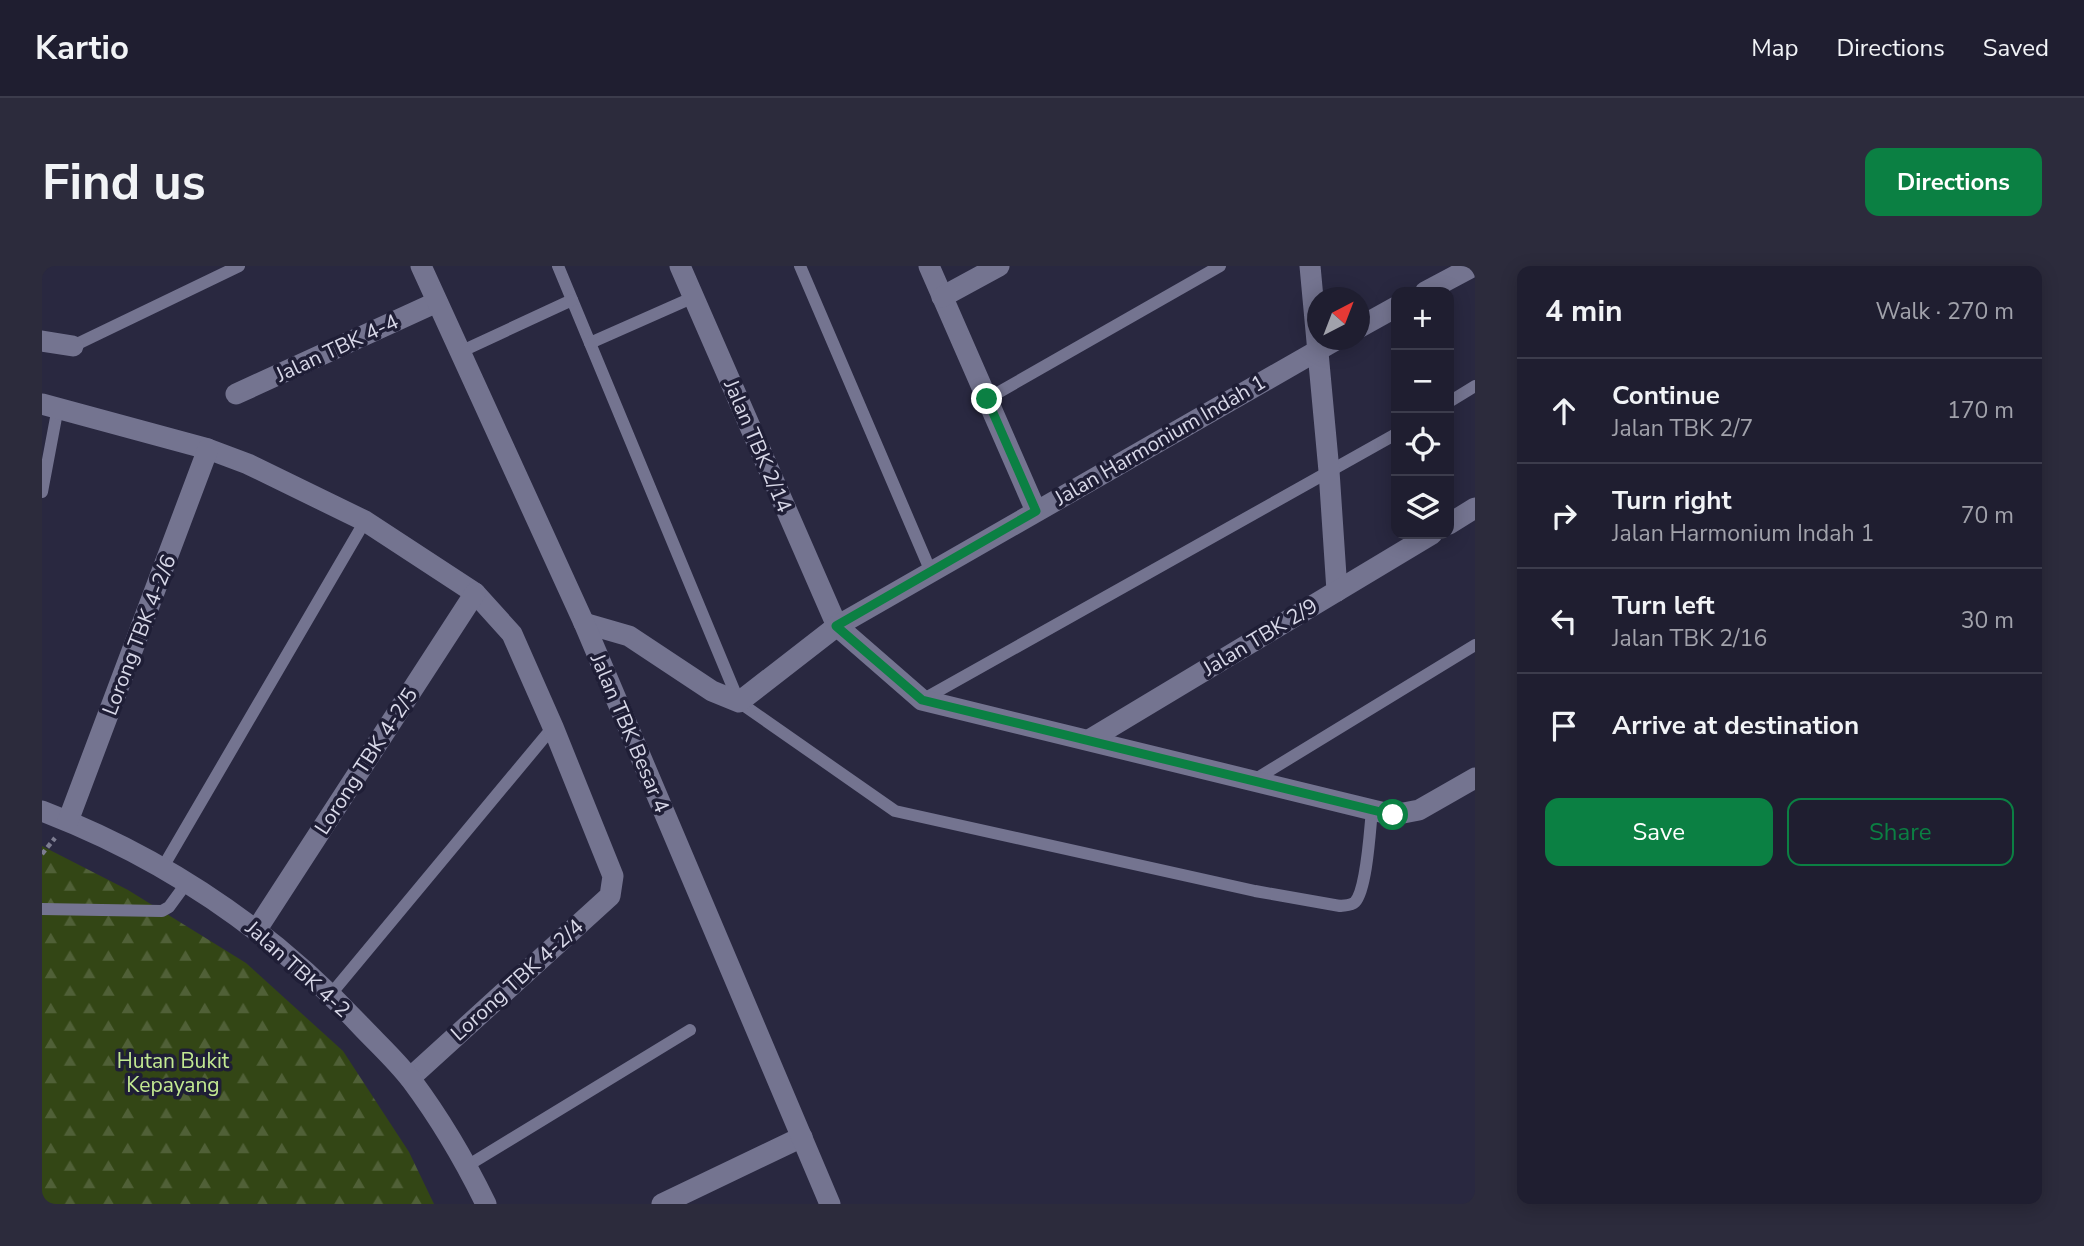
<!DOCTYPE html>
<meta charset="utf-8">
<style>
body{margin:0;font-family:"Nunito Sans",sans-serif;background:#2c2b3c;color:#f1f3f6}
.controls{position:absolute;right:21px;top:21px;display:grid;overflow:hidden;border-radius:14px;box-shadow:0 4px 18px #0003}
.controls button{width:63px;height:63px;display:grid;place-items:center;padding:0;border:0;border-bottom:2px solid #3c3c4c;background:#1f1e30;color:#f1f3f6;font:35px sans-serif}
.compass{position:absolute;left:1265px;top:21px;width:63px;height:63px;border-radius:50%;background:#1f1e30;box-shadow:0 4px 18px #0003;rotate:42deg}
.stop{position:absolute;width:21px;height:21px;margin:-16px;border:5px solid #0b8043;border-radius:50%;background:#fff}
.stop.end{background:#0b8043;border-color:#fff;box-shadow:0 2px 7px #0008}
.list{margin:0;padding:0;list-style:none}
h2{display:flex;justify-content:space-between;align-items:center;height:91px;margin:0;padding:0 28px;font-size:30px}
h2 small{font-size:23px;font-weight:400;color:#a1a2ab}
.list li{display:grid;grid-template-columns:46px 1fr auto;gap:21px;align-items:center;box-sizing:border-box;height:105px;padding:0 28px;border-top:2px solid #3c3c4c}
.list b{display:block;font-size:26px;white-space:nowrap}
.list p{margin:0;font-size:23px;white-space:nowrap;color:#a1a2ab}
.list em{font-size:23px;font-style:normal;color:#a1a2ab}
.actions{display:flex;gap:14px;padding:21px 28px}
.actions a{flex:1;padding:16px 0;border:2px solid #0b8043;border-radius:14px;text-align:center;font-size:24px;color:#0b8043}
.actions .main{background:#0b8043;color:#fff}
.icon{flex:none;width:38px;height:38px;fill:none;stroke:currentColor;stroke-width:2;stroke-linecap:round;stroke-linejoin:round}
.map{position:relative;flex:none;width:1433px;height:938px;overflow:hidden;border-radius:14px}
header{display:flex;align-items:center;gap:42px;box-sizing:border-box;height:98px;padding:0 35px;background:#1f1e30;border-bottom:2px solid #3c3c4c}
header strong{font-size:33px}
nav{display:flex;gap:38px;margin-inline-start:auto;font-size:24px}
.intro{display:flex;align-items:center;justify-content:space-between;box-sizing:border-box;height:168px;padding:0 42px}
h1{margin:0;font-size:49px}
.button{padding:18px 32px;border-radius:14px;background:#0b8043;color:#fff;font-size:24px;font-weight:700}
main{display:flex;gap:42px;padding:0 42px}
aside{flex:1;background:#1f1e30;border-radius:14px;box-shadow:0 4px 18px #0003}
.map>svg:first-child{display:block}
.forest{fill:url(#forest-firs)}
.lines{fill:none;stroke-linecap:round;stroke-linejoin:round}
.path{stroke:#7d7d91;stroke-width:4.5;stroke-dasharray:5 3.5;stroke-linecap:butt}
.service{stroke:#747490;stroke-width:12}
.minor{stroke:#747490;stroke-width:21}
.tertiary{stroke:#747490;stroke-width:21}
.route{stroke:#0b8043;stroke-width:9}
.labels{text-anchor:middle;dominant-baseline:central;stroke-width:7;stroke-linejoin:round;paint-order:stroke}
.street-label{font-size:21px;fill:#d8d8e8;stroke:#1f1e36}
.park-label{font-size:21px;fill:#c3ea92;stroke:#1f1e36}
</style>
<header>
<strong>Kartio</strong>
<nav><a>Map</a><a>Directions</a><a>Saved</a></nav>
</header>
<div class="intro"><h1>Find us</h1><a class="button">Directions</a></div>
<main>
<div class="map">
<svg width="1433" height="938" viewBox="0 0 1433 938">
<defs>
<pattern id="forest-firs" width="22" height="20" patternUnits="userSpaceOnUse" patternTransform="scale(1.75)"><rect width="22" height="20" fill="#334615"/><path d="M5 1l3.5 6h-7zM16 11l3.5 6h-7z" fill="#506037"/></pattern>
</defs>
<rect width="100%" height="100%" fill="#292840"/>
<path class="forest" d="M0,580L86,624L204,697L301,785L367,886L392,938H0Z"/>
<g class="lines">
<path class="path" d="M0,588L13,572"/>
<g class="service">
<path d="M516,0L697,436L853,545L1213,625L1298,640C1303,639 1309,640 1313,636C1325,623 1328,562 1330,544"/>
<path d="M758,0L889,306"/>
<path d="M548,77L652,31"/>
<path d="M31,80L197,0"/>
<path d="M418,86L530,34"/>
<path d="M945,133L1178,0"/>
<path d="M1407,136L1433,120"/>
<path d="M0,226L16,141"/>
<path d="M880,434L1354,168"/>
<path d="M1212,514L1433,379"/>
<path d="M121,601L323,255"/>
<path d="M0,643L120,645L127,641L146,615"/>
<path d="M289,728L511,461"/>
<path d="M425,900L648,764"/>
</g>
<g class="minor">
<path d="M638,0L795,360L880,434L1351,549L1377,544L1433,512"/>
<path d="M887,0L994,245"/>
<path d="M1268,0L1287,205L1295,325"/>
<path d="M1383,26L1432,0"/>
<path d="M900,31L957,0"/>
<path d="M1318,61L1354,41"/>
<path d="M0,75L31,80"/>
<path d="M194,128L395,36"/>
<path d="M0,138L166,183L206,198L323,255L433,327L470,368L511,461L571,610L568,630L368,812"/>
<path d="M1407,258L1433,242"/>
<path d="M542,357L587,370L670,425L697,436L795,360L1294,74"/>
<path d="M1047,474L1390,268"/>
<path d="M0,545C123,592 229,664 319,760C336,778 355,795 370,815C399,854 423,895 444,938"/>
<path d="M26,555L166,183"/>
<path d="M215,663L433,327"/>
<path d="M620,938L760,871"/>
</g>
<path class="tertiary" d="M379,0L542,357L788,938"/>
</g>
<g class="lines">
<path class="route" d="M945,133L994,245L794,360L880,434L1351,549"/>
</g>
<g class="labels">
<g class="street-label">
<text transform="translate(295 82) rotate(-25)">Jalan TBK 4-4</text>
<text transform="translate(1118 174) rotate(-30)">Jalan Harmonium Indah 1</text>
<text transform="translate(716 180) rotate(67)">Jalan TBK 2/14</text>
<text transform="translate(97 369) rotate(-69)">Lorong TBK 4-2/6</text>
<text transform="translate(1218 371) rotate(-31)">Jalan TBK 2/9</text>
<text transform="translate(588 467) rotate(67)">Jalan TBK Besar 4</text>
<text transform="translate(324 495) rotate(-57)">Lorong TBK 4-2/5</text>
<text transform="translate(256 703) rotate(42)">Jalan TBK 4-2</text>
<text transform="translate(475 714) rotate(-42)">Lorong TBK 4-2/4</text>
</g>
<g class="park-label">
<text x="131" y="795">Hutan Bukit<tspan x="131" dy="24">Kepayang</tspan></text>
</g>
</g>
</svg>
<div class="controls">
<button>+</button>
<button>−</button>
<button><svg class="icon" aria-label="locate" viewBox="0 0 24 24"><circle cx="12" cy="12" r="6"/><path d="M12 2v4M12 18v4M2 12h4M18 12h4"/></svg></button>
<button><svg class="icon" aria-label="layers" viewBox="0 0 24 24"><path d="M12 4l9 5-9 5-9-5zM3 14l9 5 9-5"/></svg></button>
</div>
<svg class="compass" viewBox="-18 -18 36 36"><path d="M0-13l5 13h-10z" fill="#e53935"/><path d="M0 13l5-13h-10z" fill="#a1a2ab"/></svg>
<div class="stop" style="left:1351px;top:549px"></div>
<div class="stop end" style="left:945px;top:133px"></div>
</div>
<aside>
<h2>4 min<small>Walk · 270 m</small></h2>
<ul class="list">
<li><svg class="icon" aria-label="ahead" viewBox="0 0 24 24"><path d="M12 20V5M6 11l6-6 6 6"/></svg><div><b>Continue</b><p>Jalan TBK 2/7</p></div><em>170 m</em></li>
<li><svg class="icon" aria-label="right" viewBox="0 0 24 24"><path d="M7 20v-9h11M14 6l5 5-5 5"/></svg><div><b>Turn right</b><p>Jalan Harmonium Indah 1</p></div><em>70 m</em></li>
<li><svg class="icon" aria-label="left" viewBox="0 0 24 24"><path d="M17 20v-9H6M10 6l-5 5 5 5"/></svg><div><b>Turn left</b><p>Jalan TBK 2/16</p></div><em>30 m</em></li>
<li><svg class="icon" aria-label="arrive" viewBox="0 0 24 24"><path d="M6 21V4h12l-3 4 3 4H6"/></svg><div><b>Arrive at destination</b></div></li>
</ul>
<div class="actions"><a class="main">Save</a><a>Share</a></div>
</aside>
</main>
